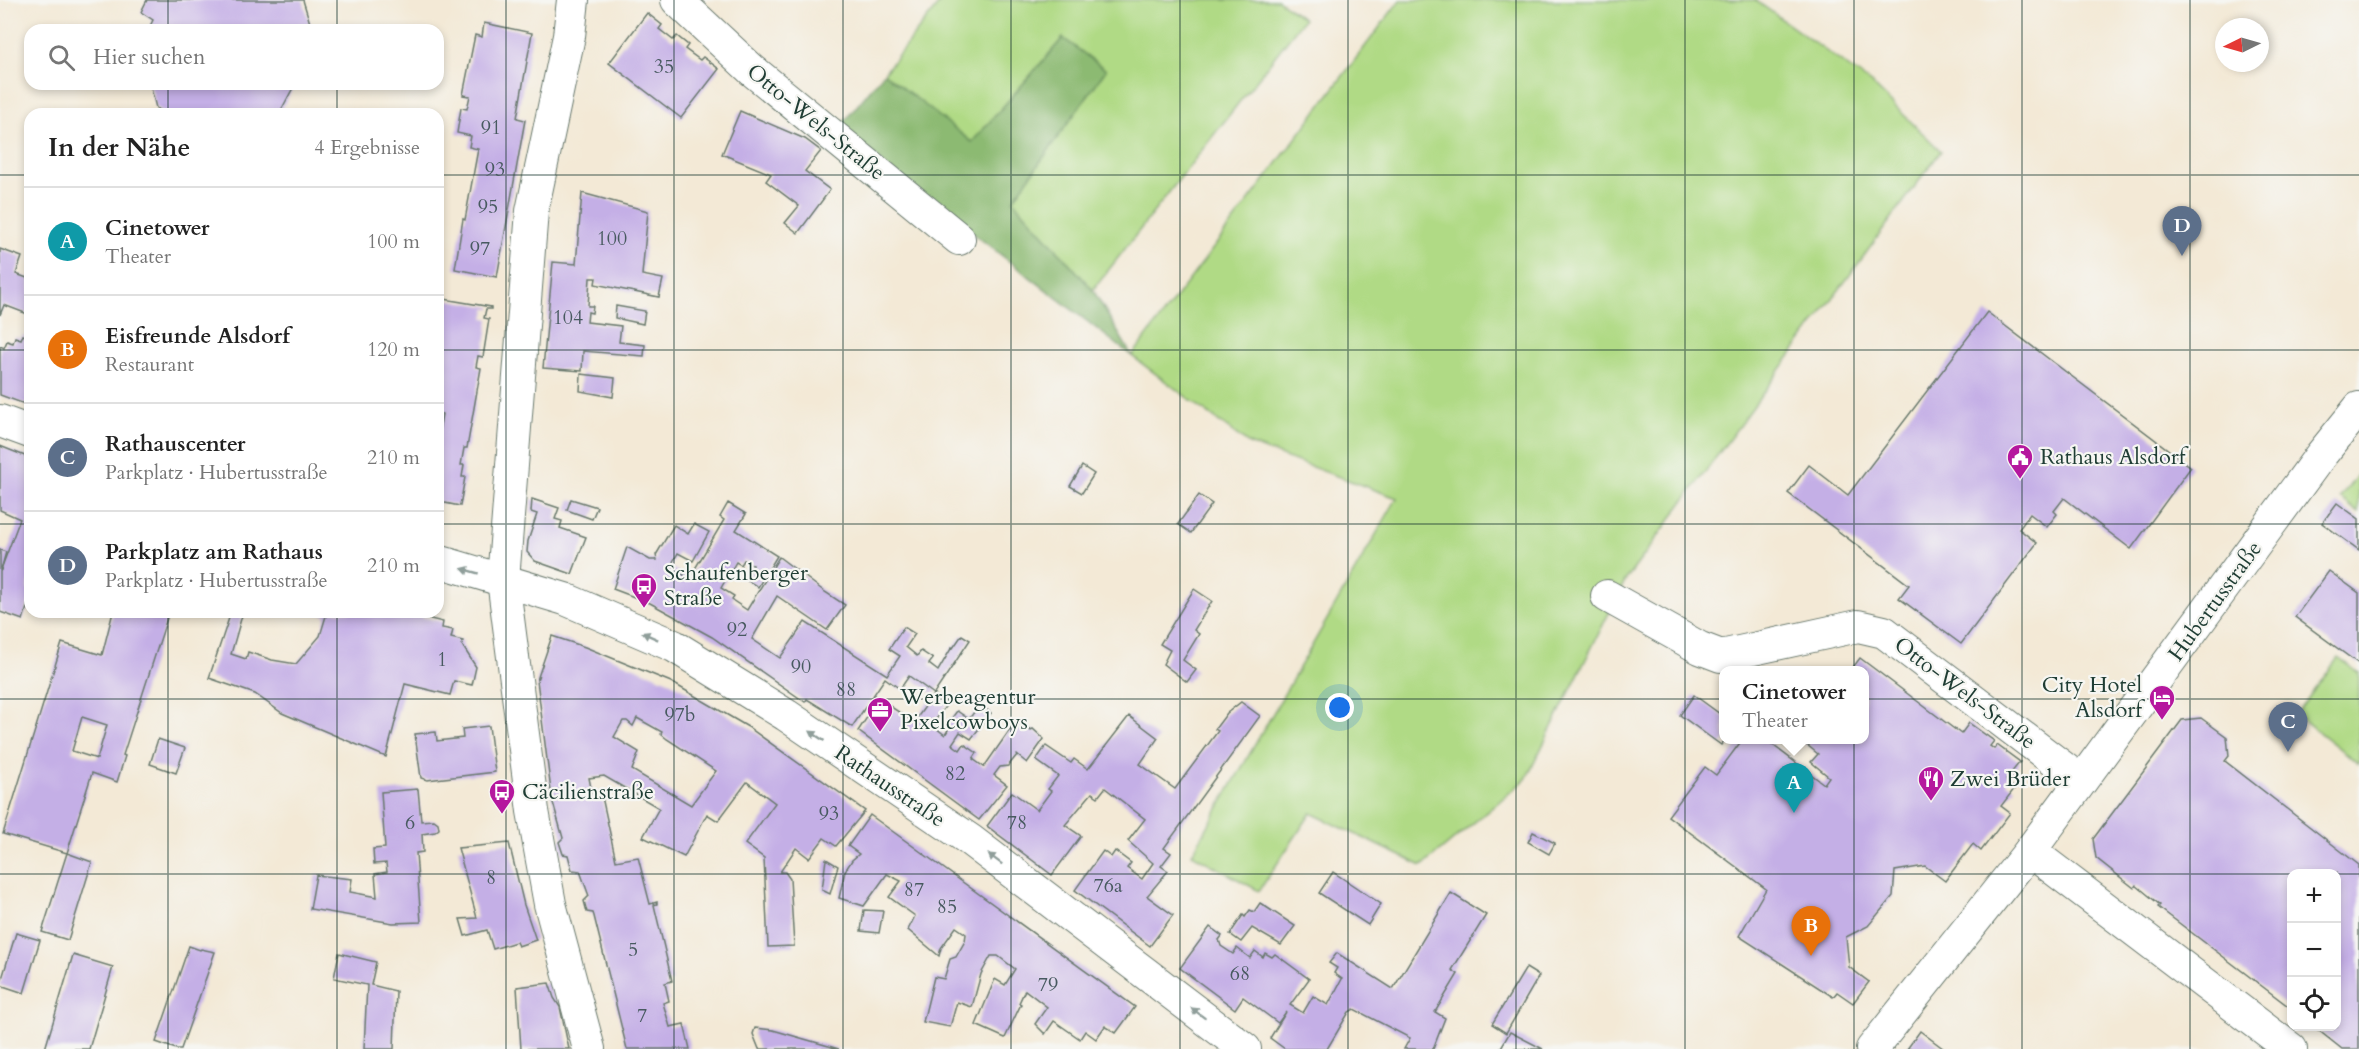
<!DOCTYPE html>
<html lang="de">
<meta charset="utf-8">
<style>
body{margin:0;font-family:Cardo,serif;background:#f2f2f2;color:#222}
.controls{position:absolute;right:18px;bottom:18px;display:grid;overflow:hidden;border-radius:12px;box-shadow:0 3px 9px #0003}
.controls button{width:54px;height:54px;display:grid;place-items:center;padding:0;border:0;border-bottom:2px solid #e0e0e0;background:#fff;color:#222;font:30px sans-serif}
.compass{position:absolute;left:2215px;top:18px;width:54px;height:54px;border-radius:50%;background:#fff;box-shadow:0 3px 9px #0003;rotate:265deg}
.you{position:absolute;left:1340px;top:708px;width:21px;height:21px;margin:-15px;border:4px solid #fff;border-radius:50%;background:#1a73e8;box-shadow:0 0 0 9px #1a73e833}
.badge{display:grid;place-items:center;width:39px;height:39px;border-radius:50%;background:#7c3aed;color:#fff;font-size:20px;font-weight:700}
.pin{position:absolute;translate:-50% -50px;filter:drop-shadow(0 2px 3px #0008)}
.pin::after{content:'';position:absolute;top:32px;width:21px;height:18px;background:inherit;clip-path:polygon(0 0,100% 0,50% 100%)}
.popup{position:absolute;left:1719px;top:666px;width:150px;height:78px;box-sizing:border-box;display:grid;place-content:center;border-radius:12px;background:#fff;filter:drop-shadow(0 2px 4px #0005);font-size:20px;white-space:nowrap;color:#767676}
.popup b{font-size:22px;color:#222}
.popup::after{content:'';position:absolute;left:50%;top:100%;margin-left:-12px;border:12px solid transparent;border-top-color:#fff}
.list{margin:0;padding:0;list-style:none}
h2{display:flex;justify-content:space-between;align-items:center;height:78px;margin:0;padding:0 24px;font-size:26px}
h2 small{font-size:20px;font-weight:400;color:#767676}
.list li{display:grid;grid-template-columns:39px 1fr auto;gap:18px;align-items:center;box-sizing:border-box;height:108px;padding:0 24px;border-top:2px solid #e0e0e0}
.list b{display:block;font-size:22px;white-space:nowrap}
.list p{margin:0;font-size:20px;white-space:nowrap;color:#767676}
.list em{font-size:20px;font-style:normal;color:#767676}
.icon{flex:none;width:33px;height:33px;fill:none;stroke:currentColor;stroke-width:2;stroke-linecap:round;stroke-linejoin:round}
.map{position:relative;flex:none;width:2359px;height:1049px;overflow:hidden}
.search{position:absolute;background:#fff;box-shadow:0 3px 9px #0003;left:24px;top:24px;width:420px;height:66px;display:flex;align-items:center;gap:15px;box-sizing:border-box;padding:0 21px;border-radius:18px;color:#767676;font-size:22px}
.panel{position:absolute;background:#fff;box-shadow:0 3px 9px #0003;left:24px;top:108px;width:420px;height:510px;border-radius:18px}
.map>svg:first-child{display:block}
.green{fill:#b0da85;stroke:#688c5c;stroke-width:1.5}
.forest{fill:#8cba72;stroke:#567c53;stroke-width:1.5}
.building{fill:#c4afe6;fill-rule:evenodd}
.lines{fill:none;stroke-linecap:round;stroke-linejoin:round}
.street-casing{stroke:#69796d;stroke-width:34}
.street{stroke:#fff;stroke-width:32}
.oneway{fill:#8f9e9a}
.grid{fill:none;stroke:#1f3d34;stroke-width:1.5;stroke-opacity:0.55}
.labels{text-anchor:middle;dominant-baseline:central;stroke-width:4.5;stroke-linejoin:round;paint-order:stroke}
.number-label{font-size:20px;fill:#485a60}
.street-label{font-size:22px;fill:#1f3d34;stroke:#f6f6f2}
.poi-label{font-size:22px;fill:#1f3d34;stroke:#f6f6f2;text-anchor:start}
</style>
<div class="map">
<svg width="2359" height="1049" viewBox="0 0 2359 1049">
<rect width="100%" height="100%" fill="#f6f6f2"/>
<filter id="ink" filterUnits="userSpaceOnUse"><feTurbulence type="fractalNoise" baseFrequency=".0167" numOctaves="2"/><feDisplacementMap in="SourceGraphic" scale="12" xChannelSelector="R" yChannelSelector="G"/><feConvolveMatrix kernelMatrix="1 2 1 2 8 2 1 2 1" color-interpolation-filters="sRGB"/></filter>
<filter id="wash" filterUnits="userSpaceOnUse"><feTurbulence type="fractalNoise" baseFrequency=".008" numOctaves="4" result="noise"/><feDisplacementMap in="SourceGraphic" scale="24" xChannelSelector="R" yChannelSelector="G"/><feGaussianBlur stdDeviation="1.35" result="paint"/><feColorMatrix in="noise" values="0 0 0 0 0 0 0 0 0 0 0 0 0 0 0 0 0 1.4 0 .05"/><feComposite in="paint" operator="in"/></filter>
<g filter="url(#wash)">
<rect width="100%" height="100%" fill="#f3e9d6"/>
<g class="green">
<path d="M942,0H1278L1304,19L1093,290L1013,200L1106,70L1063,38L972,143L884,73Z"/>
<path d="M1400,0H1755L1872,84L1941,151L1625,581L1526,779L1422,866L1311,813L1259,891L1192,854L1397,498L1249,444L1132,356Z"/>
<path d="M2359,473V513L2340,498Z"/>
<path d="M2338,658L2359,673V764L2296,714Z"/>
</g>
<path class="forest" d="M1063,38L1106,70L1013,200L1093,290L1132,356L838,129L884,73L972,142Z"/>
<g id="blocks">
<g class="building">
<path d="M147,0H303L312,30H148L153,20L141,12Z"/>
<path d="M647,13L662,25L659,29L673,40L677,36L688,45L685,49L700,60L703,57L719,69L681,118L609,63Z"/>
<path d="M484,23L532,33L517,118L525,120L497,277L455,269L463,219L465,220L478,149L469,147L471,136L457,133L461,108L467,109L470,96L463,95L475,35L482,37Z"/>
<path d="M150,84H295L279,114H167L156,108Z"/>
<path d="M740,111L805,139L821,151L805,171L830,190L798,233L785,223L799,206L766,181L771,174L722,154Z"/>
<path d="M582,193L648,211L642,275L663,279L659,297L595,284L596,278H590L588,306H593L592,313L588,312L587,322L621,326L619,342L645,345L644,356L583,351L582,371L543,368L553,262L576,264Z"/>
<path d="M0,249L22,257L16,274L30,279V315L4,305L0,315Z"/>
<path d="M438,298L491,307V309H486L484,318L489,319L483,357L478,356L476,367L481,368L467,448H464L461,465H464L462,477H465L460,506L440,502L439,507L438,437L442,414L438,413Z"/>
<path d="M616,306L645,311L643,324L615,318Z"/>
<path d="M1987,312L2191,467L2131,549L2064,498L2054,511L2057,514L2047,527L2030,514L2019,529L2037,543L1961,644L1899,598L1909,585L1788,493L1809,465L1848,495Z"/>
<path d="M23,335L30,338V406L0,395V346L4,348L7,341L13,343L15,337L21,339Z"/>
<path d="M581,374L615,378L613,397L580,391Z"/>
<path d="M0,446L30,458V580L27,589L30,590V598L23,620L0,612V572L20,519L0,510Z"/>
<path d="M1082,466L1094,474L1082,493L1070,486Z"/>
<path d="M1199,495L1212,504L1191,533L1178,524Z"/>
<path d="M532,499L559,508L555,519L562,521L560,528L586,537L572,574L535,561L527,552L528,541L537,514L531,512Z"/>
<path d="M571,499L597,507L592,519L567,510Z"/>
<path d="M728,503L746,514L736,530L777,556L758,587L745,579L753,565L744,560L741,565L736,562L721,588L734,596L732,600L747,610L779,557L825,592L845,605L827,630L777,596L752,639L780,658L805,622L887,675L900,656L889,649L904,627L915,634L906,647L917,656L921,651L933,659L929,664L938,671L952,647L953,648L962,635L970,640L934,694L909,676L900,689L885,678L852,727L807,699L805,702L712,637L650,603L613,589L627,547L650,560H657L656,555L674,525L688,534L694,524L709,532L693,561L678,553L670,567L694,581L696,577L693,572L724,520L720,517Z"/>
<path d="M2337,503L2359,519V550L2322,523Z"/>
<path d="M0,550L6,552L1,570H0Z"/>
<path d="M2329,571L2359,593V664L2295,617Z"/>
<path d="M1194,589L1212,601L1194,630L1199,634L1183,660L1196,670L1187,682L1163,664L1170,650L1160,644Z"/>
<path d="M113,612H169L123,755L125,756L117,782L92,773L67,853L92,862L68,940L42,932L67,853L3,834L62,643L102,655ZM82,717L107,725L97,759L72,751Z"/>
<path d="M231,612H243L231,654L246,659L248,652L272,660L296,664L320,636L326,616L317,612H415L422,614V617L443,622L442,628L453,630L451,638L463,641L462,645L476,667L472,685L454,681L450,695L405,684L386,757L282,713L255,694L209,678Z"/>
<path d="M552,636L585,647L671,682L748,727L865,811L836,846L824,838L809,858L796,848L780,872H785L790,879L794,946L768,947L764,858L745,844L775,803L747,782L718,821L707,814L684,857L643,837L659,808L604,776L589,778L592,793L601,792L616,861L638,857L650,904L657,902V904L654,905L672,981L665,983L669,1001L663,1003L670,1027L684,1024L690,1049H627L594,916L593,913L587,912L584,901L589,896L585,885L580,871L572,870L568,855L563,854L559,842L563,838L552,799L537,680ZM637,718L662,732L661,734L667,739L716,771L691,805L632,770L639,752L614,737L623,721H627L633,726Z"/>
<path d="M1860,658L1961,734L1969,723L1994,741L1990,746L1994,749L1997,745L2020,762L2006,779L2007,783L2015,788L2001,806L2010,813L1981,851L1973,844L1945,881L1925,866L1895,871L1893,896L1868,926L1846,937L1849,967L1869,982L1853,1003L1837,992L1833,997L1739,936L1766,889L1668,816L1705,767L1716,775L1742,740H1766L1824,784L1829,777L1811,762L1818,754L1801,740H1864V670H1851Z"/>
<path d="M934,694L947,704L932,725L945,735L948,730L945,727L957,711L969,719L980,704L991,713L971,739L960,732L952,744L960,750L964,744L977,753L973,759L984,767L1016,721L1031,730L1033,729L1044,739L1027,763L1017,755L1008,766L1000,767L994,775L1007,785L979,820L858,731L879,699L914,722Z"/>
<path d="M1694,695L1724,717L1725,740L1721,745L1680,715Z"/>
<path d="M1241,702L1260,716L1164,848L1171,853L1161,866L1168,871L1147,896L1173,915L1150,946L1075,890L1103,851L1111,857L1115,851L1131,863L1127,868L1142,879L1153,863L1128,841L1145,819L1105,788L1098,797L1092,793L1065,825L1081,836L1052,875L987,826L1012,792L1037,810L1051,791L1048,789L1058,776L1036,760L1046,746L1071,763L1074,759L1088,769L1129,716L1158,738L1140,764L1175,789L1218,731L1215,729L1227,713Z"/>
<path d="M2201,718L2227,737L2229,756L2225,761L2359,865V1049H2342L2313,1026H2337V873L2292,874V1009L2158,907L2160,905L2136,885L2134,888L2096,858L2093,839L2182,720Z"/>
<path d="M489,726L495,772L427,780L421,778L415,734L436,732L437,741L463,738L462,729Z"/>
<path d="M158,739L185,748L176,773L150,764Z"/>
<path d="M418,789L421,821L434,820L438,823L439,829L435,832L422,834L423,852L416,853L421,922L393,923L310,909L316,875L352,879L350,892L377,897L375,874L387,872L386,863L374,864L373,849L385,848L381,792Z"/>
<path d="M870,815L1135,1007L1116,1033L1105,1026L1096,1039L1085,1031L1080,1039L1054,1021L1045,1034L1035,1024L1047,1007L1025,990L1019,1003L1021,1004L1005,1038L976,1025L995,979L1005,985L1015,969L998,956H991L981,974L972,1007L957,1002L950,1027L923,1022L934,977L944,979L950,959L956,957L965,941L966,934L956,927L941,948L939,956L908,930L915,916L889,897L901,881L887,874L864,906L839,898L845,871L852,860L859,854L848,846Z"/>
<path d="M1533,832L1555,843L1549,854L1528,842Z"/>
<path d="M509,843L524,905L536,940L518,946L516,942L493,949L487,930L465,936L460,919L477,918L458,848Z"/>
<path d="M826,859L838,866L830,894L822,890Z"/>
<path d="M1333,872L1381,904L1368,925L1319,893Z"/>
<path d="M1451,893L1486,915L1452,970L1458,974L1435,1012L1445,1018L1433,1049H1404L1410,1038L1354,1009L1349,1012L1327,1049H1285L1270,1038L1286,1012L1278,1023L1243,997L1235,1009L1180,968L1210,927L1222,936L1219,940L1221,946L1233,954L1237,948L1250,958L1255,951L1263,957L1265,953L1272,957L1275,954L1309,979L1290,1005L1303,1013L1313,996L1328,1005L1342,979L1334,973L1337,968L1329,963L1337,953L1393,989Z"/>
<path d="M1260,903L1295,926L1281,945L1252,928L1241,942L1230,934L1243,915L1245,917L1250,910L1254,912Z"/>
<path d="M864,910L883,911L879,933L861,931Z"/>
<path d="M16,933L40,940L24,993L0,985Z"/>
<path d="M189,946L200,950L201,949L215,952L181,1049H176L156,1042Z"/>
<path d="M339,953L376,962L371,985L396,991L394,1049H364L367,985L334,978Z"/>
<path d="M73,955L113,967L89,1049H45Z"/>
<path d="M1526,968L1539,976L1506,1033L1492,1024Z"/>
<path d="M549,983L554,998L560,1007L569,1049H521L517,987Z"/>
<path d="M755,1028L773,1030L839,1049H759L753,1034Z"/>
<path d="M1920,1031L1944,1049H1907Z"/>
<path d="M1510,1032L1543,1049H1500Z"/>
</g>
</g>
</g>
<g filter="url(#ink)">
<use href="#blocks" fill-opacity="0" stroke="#69796d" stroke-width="1.5"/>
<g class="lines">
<g class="street-casing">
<g id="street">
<path d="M573,0L569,36L532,211L503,580L533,811L550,904L589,1049"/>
<path d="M677,0L752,70L959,239"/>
<path d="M0,421L30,432"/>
<path d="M438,561L565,599L674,646L786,715L970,840L1245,1049"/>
<path d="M1607,596L1700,648L1721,656L1858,626L1884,632L2081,781"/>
<path d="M2030,851L2291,1049"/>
<path d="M1872,1049L2030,851L2321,455L2359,408"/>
</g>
</g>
<use href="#street" class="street"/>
</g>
<defs><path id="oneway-solid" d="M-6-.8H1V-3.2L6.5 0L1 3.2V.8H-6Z" transform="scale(1.5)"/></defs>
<g class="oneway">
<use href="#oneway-solid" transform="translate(470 571) rotate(-164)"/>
<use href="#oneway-solid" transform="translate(650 636) rotate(-156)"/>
<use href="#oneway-solid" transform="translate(817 736) rotate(-146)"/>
<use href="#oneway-solid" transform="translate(995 859) rotate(-143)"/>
<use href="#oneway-solid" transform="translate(1198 1013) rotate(-143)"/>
</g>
</g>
<path class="grid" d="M168,0V30M337,0V30M506,0V1049M674,0V1049M843,0V1049M1011,0V1049M1180,0V1049M1348,0V1049M1516,0V1049M1685,0V1049M1854,0V1049M2022,0V1049M2190,0V1049M168,84V114M337,84V114M0,175H30M438,175H2359M0,350H30M438,350H2359M0,524H30M438,524H2359M168,612V1049M337,612V1049M0,699H2359M0,874H2292M2336,874H2359"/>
<defs>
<g id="civic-pin" transform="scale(1.35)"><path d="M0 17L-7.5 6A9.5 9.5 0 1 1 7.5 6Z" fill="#b5179e" stroke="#f6f6f2"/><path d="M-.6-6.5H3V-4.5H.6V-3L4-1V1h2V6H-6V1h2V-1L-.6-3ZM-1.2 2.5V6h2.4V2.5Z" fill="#fff"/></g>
<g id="bus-pin" transform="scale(1.35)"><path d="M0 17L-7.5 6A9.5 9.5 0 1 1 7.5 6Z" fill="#b5179e" stroke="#f6f6f2"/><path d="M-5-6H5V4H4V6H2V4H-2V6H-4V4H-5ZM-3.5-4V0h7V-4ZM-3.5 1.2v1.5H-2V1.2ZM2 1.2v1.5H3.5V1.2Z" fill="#fff"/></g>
<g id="hotel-pin" transform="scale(1.35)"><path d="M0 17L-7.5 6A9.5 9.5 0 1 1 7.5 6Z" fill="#b5179e" stroke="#f6f6f2"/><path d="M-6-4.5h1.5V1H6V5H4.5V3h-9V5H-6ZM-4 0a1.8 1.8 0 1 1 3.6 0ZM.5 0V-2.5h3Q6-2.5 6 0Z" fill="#fff"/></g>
<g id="office-pin" transform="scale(1.35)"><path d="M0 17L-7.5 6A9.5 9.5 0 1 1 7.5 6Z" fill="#b5179e" stroke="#f6f6f2"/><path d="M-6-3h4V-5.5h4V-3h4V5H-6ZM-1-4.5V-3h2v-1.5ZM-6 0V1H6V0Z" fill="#fff"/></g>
<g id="restaurant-pin" transform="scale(1.35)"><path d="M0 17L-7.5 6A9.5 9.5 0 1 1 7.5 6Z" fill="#b5179e" stroke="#f6f6f2"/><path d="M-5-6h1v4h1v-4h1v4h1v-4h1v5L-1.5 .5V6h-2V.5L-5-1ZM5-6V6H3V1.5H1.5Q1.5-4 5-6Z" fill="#fff"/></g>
</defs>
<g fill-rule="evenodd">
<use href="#civic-pin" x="2020" y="457"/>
<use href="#bus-pin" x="644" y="586"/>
<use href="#hotel-pin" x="2162" y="698"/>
<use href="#office-pin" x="880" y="710"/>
<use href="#restaurant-pin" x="1931" y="779"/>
<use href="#bus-pin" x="502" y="792"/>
</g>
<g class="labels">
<g class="number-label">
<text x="664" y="66">35</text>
<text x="491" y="127">91</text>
<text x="495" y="169">93</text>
<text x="488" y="206">95</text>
<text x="612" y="238">100</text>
<text x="480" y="248">97</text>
<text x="568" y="317">104</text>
<text x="737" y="629">92</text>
<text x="442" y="659">1</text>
<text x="801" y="666">90</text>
<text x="846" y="689">88</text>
<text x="680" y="714">97b</text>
<text x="955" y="773">82</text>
<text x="829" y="813">93</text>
<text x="410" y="822">6</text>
<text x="1017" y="822">78</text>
<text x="491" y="877">8</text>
<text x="1108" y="885">76a</text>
<text x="914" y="889">87</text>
<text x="947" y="906">85</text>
<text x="633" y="949">5</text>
<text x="1240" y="973">68</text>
<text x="1048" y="984">79</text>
<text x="642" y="1015">7</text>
</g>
<g class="street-label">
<text transform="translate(816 122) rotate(39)">Otto-Wels-Straße</text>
<text transform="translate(2215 601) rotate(-54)">Hubertusstraße</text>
<text transform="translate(1965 693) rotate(37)">Otto-Wels-Straße</text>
<text transform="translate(890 786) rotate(34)">Rathausstraße</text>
</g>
<g class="poi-label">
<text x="2040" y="457">Rathaus Alsdorf</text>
<text x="664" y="573">Schaufenberger<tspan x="664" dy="25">Straße</tspan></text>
<text x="2142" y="685" text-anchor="end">City Hotel<tspan x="2142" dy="25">Alsdorf</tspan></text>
<text x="900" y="697">Werbeagentur<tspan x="900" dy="25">Pixelcowboys</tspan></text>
<text x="1950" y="779">Zwei Brüder</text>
<text x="522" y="792">Cäcilienstraße</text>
</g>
</g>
</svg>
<div class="controls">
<button>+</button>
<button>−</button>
<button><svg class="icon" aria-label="locate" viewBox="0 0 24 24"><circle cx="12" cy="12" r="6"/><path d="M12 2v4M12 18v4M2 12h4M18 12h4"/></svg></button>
</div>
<svg class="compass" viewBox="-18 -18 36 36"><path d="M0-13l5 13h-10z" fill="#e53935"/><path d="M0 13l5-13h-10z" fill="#767676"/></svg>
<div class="you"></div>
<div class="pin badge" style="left:1794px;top:813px;background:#0f9aa8">A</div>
<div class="popup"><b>Cinetower</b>Theater</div>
<div class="pin badge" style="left:1811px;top:956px;background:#e8710a">B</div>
<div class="pin badge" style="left:2288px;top:752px;background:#5c6f8a">C</div>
<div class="pin badge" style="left:2182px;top:256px;background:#5c6f8a">D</div>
<div class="search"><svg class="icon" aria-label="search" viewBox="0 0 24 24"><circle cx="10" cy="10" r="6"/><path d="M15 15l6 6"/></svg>Hier suchen</div>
<section class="panel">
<h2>In der Nähe<small>4 Ergebnisse</small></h2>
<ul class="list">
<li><span class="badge" style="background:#0f9aa8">A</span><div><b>Cinetower</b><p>Theater</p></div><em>100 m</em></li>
<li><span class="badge" style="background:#e8710a">B</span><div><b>Eisfreunde Alsdorf</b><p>Restaurant</p></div><em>120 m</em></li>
<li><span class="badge" style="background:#5c6f8a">C</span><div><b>Rathauscenter</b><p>Parkplatz · Hubertusstraße</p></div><em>210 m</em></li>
<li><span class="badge" style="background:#5c6f8a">D</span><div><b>Parkplatz am Rathaus</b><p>Parkplatz · Hubertusstraße</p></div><em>210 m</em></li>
</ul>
</section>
</div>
